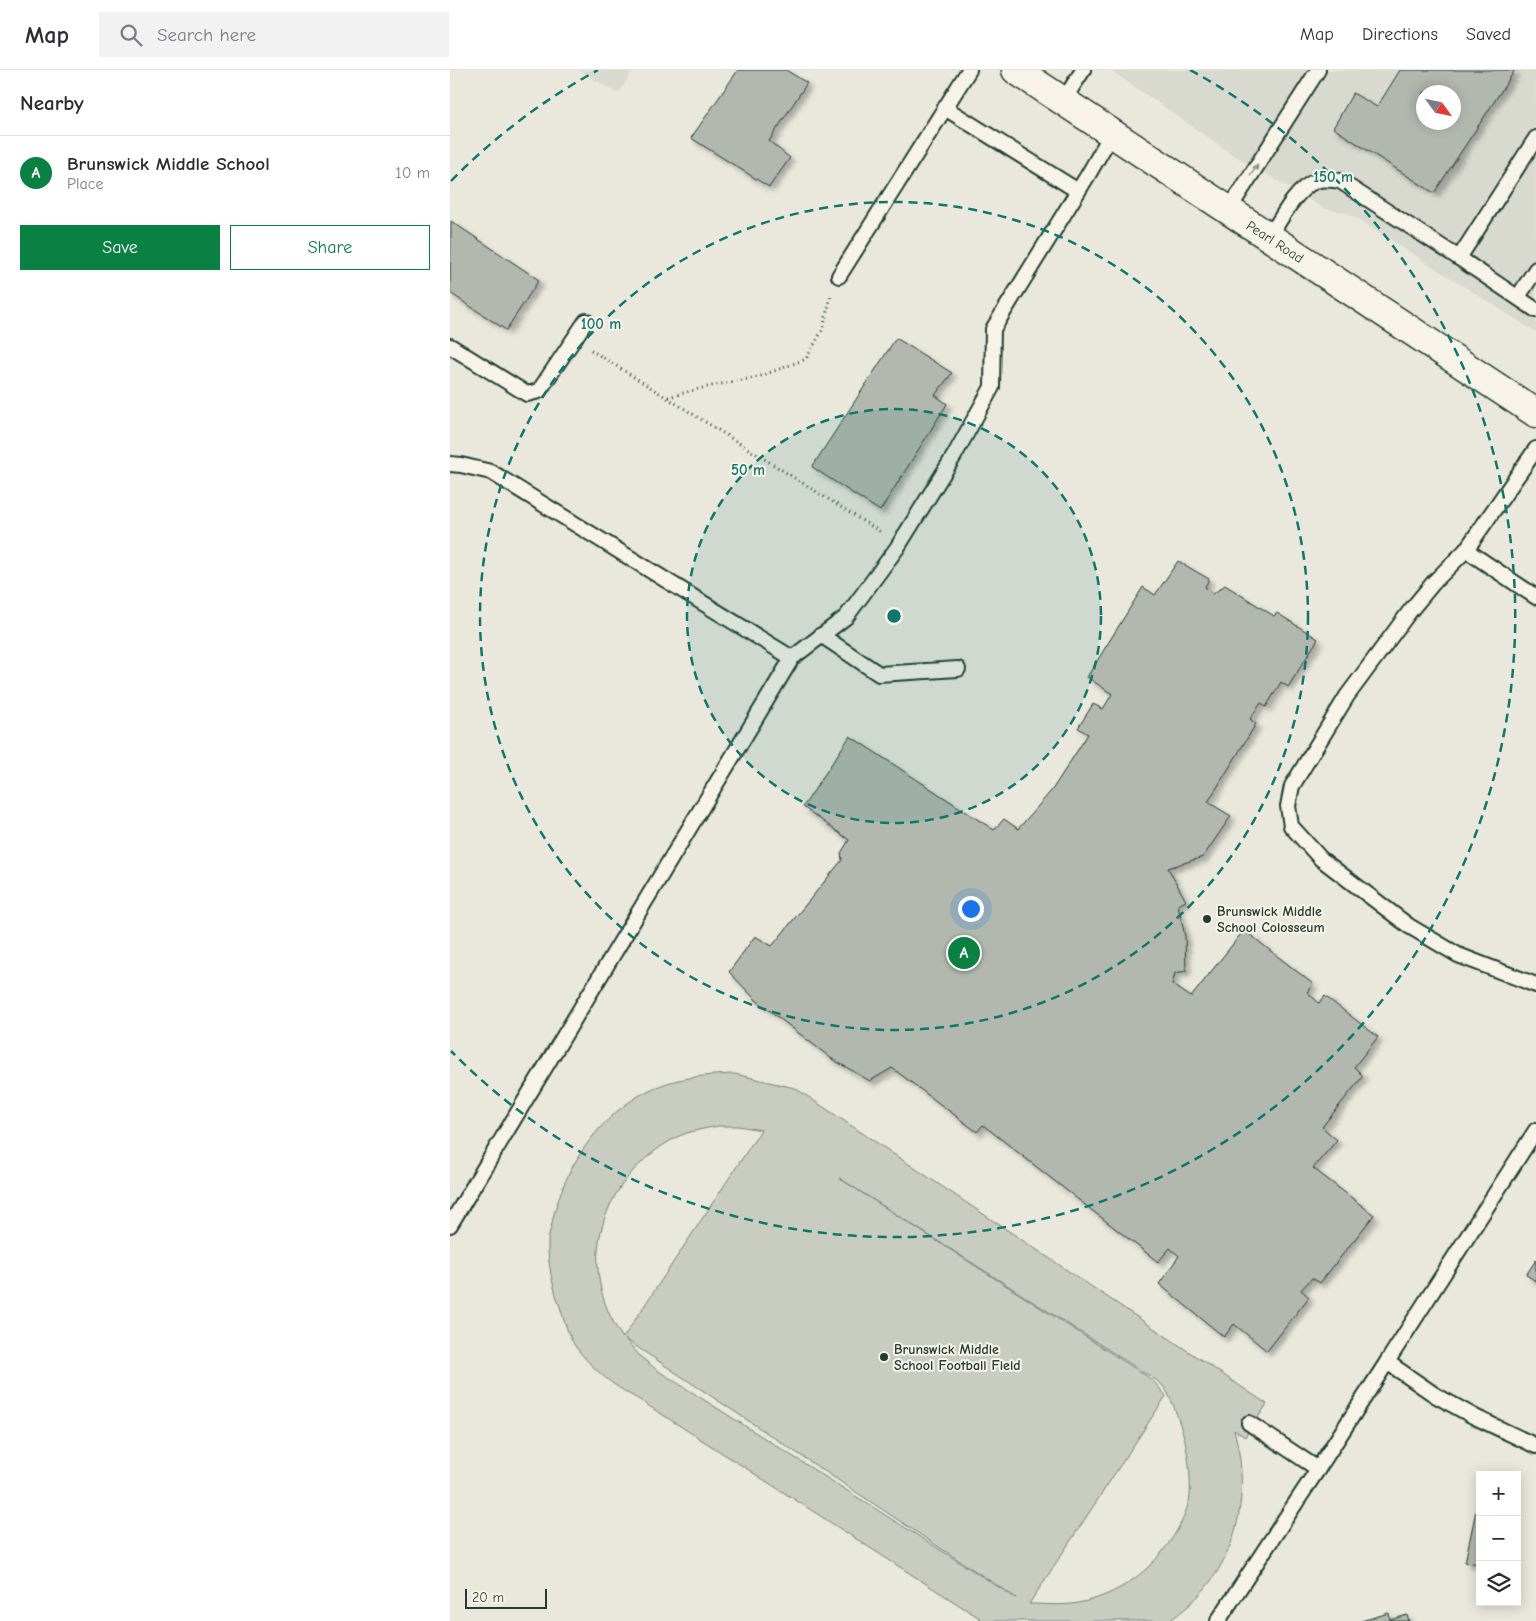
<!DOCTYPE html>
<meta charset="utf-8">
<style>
body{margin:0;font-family:"Comic Neue",sans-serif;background:#f2f2f3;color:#2b2b33}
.controls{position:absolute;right:15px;bottom:15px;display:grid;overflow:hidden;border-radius:0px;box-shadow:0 2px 12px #0003}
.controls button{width:45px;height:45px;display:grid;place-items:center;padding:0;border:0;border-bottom:1px solid #e1e1e2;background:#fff;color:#2b2b33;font:25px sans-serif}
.compass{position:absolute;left:966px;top:15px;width:45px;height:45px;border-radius:50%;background:#fff;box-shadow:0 2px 12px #0003;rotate:123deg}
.scale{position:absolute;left:15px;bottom:12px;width:82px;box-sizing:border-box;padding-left:5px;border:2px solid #1f3d34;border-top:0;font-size:14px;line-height:18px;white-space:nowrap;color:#1f3d34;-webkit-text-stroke:4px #f7f3e8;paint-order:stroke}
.you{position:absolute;left:520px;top:838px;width:18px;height:18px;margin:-12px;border:4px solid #fff;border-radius:50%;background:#1a73e8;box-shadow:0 0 0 8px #1a73e833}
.badge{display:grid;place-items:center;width:32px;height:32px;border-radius:50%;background:#0b8043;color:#fff;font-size:16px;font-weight:700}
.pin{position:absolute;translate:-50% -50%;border:2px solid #fff;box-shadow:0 1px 5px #0006}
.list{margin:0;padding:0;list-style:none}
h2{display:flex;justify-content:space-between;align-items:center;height:65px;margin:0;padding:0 20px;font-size:21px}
h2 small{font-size:16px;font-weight:400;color:#7c7c81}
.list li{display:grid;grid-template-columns:32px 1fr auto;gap:15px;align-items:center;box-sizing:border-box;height:75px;padding:0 20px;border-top:1px solid #e1e1e2}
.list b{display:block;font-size:19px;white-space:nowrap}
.list p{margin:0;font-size:16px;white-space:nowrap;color:#7c7c81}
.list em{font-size:16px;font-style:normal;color:#7c7c81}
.actions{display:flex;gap:10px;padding:15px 20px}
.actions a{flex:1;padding:11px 0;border:1px solid #0b8043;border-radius:0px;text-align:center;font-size:18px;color:#0b8043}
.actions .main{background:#0b8043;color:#fff}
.icon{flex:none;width:28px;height:28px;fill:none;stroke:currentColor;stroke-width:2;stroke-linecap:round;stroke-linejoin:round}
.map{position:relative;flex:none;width:1086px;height:1551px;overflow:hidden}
header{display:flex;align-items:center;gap:30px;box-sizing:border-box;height:70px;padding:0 25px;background:#fff;border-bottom:1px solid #e1e1e2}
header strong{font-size:24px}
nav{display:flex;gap:28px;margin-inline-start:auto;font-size:18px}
.search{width:350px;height:45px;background:#f2f2f3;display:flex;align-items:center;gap:12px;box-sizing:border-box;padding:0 18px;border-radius:0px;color:#7c7c81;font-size:19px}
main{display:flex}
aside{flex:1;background:#fff}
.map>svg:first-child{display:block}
.built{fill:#d9dacf;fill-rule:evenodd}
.green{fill:#c8ccc1;stroke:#74847a;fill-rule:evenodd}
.building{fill:#b2b8ae;stroke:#1f3d34;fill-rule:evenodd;filter:url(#shadow)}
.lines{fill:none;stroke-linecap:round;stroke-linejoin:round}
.lane-casing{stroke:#1f3d34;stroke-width:18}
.primary-casing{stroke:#1f3d34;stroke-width:31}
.path{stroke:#1f3d34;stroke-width:3;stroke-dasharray:1 4;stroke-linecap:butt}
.lane{stroke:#f7f3e8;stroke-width:14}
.primary{stroke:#f7f3e8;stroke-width:28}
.oneway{fill:#8b988e}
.ring{fill:none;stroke:#0f766e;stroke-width:2.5;stroke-dasharray:9 6}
.poi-dot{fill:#1f3d34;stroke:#f7f3e8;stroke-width:2}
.labels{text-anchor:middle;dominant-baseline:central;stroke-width:4;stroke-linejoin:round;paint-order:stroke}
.street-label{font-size:14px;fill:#1f3d34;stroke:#f7f3e8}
.poi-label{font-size:14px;font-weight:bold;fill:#1f3d34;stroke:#f7f3e8;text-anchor:start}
.centre{fill:#0f766e;stroke:#f7f3e8;stroke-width:2.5}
.ring-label{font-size:15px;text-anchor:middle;font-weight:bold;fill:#0f766e;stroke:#f7f3e8;stroke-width:4;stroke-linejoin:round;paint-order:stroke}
</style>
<header>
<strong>Map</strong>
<div class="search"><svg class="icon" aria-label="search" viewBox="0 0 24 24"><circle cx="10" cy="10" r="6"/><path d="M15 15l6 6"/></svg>Search here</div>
<nav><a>Map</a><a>Directions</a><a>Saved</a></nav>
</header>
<main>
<aside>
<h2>Nearby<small></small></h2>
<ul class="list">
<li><span class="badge">A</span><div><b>Brunswick Middle School</b><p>Place</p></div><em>10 m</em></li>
</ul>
<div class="actions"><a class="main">Save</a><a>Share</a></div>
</aside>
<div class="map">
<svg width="1086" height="1551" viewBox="0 0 1086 1551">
<defs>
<filter id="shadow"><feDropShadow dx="4.5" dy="4.5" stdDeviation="2.5" flood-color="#0004"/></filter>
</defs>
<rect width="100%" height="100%" fill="#eae8dd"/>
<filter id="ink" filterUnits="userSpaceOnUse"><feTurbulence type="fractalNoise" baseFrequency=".02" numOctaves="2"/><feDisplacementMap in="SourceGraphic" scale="10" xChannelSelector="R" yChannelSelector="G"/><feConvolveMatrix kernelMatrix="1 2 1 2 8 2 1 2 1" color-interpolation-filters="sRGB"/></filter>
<g filter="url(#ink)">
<g class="built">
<path d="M129,0H183L168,24Z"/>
<path d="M660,0H1086V262L898,143L875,139L782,84ZM974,22H1004V52H974Z"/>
</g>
<path class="green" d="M285,1004L345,1018L817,1334L795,1367L784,1360C804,1433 784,1507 719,1551H534L188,1329C162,1315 143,1300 125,1276C118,1265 114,1250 110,1237C103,1218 97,1191 98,1171C99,1163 102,1155 103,1148C115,1098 145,1052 190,1025C219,1008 252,1005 285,1004ZM268,1056H288L311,1060L173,1268C123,1196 150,1108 227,1067C239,1061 254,1059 268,1056ZM389,1108L698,1305C703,1308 709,1312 713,1316C721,1324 734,1364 736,1376C739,1392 741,1409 740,1426C739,1434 735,1443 732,1451C712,1492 674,1525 628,1533C613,1536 595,1534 579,1534L716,1326L706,1314L695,1305ZM175,1269L566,1528L207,1300L191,1287Z"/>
<g class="building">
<path d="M288,0H336L357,13L319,71L340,88L319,117L241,68Z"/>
<path d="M950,0H1065L984,123L883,58L903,23L927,37ZM974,22H1004V52H974Z"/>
<path d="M1,151L89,210L56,260L0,223Z"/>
<path d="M446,268L502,303L485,325L497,334L430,441L362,397Z"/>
<path d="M728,491L759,509L755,517L763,524L775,515L824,546L827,543L868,569L838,617L831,612L816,637L811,633L800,649L806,654L758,732L781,746L753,787L718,798L736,831L728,835L735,866L736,901L725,903L722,914L741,927L794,860L863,914L857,922L869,933L875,926L928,967L904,997L913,1006L872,1057L887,1070L863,1098L924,1145L870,1213L862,1208L851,1220L859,1227L817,1281L784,1254L774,1267L709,1214L729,1186L720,1178L708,1192L533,1055L527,1062L442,998L420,1011L382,989L306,930L279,902L305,866L322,876L392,790L391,783L399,770L353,737L400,666L544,760L554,749L568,759L602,720L638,664L628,658L643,634L653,639L662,624L637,607L693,517L705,525Z"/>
<path d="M1086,1190V1211L1076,1205Z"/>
<path d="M1030,1422V1494L1015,1492Z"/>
<path d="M939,1543L940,1550L957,1545L959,1551H911Z"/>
</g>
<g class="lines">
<g class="lane-casing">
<g id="lane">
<path d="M613,31L633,0"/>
<path d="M495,38L628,121"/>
<path d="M778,141L868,0"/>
<path d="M819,168C829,152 847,117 866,111C874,108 882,110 890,111L1009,188L1086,68"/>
<path d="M1009,188L1086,240"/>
<path d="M389,206L519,0"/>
<path d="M1068,227L1086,199"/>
<path d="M0,276L77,324L89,321L136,251"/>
<path d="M1086,379L1016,480L984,512L960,541L897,626L842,716L838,736L841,756L871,789L959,856L1008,885L1086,915"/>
<path d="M0,394L11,395L41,402L342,588"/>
<path d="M1016,480L1086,527"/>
<path d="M371,565L429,604L508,599"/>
<path d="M1086,1060L937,1292L985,1325L1025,1347L1086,1376"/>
<path d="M0,1155L342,588L396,547L447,478L504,386L542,317L543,259L638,105L662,63"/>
<path d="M868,1399L937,1292"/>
<path d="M768,1551L868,1399L799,1353"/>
</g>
</g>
<g class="primary-casing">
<path id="primary" d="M566,0L1086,343"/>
</g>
<g class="path">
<path d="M141,280L432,463"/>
<path d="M218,327L256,317L308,307L356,289L373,259L381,224"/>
</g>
<use href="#lane" class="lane"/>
<use href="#primary" class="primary"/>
</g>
<defs><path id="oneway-solid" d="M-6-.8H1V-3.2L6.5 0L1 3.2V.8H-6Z" transform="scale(1.25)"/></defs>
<use class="oneway" href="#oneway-solid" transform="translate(804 100) rotate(-57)"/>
</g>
<circle cx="444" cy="546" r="207" fill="#0f766e" fill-opacity=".12"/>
<g class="ring">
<circle cx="444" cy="546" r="207"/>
<circle cx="444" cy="546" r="414"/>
<path d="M1 111A621 621 0 0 1 148 0M740 0A621 621 0 1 1 1 981"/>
</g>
<g class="poi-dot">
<circle cx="757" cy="849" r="5"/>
<circle cx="434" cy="1287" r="5"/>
</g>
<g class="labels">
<g class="street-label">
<text transform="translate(825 172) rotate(33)">Pearl Road</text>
</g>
<g class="poi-label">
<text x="767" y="841">Brunswick Middle<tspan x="767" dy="16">School Colosseum</tspan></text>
<text x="444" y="1279">Brunswick Middle<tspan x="444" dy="16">School Football Field</tspan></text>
</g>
</g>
<circle cx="444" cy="546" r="8" class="centre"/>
<g class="ring-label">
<text x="883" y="112">150 m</text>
<text x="151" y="259">100 m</text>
<text x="298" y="405">50 m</text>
</g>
</svg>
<div class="controls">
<button>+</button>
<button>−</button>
<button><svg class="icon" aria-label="layers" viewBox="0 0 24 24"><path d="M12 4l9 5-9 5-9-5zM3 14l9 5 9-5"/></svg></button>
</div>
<svg class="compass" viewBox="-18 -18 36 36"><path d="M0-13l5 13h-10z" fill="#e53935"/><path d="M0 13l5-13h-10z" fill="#7c7c81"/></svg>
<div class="scale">20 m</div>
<div class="you"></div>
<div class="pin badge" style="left:514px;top:883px">A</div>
</div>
</main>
